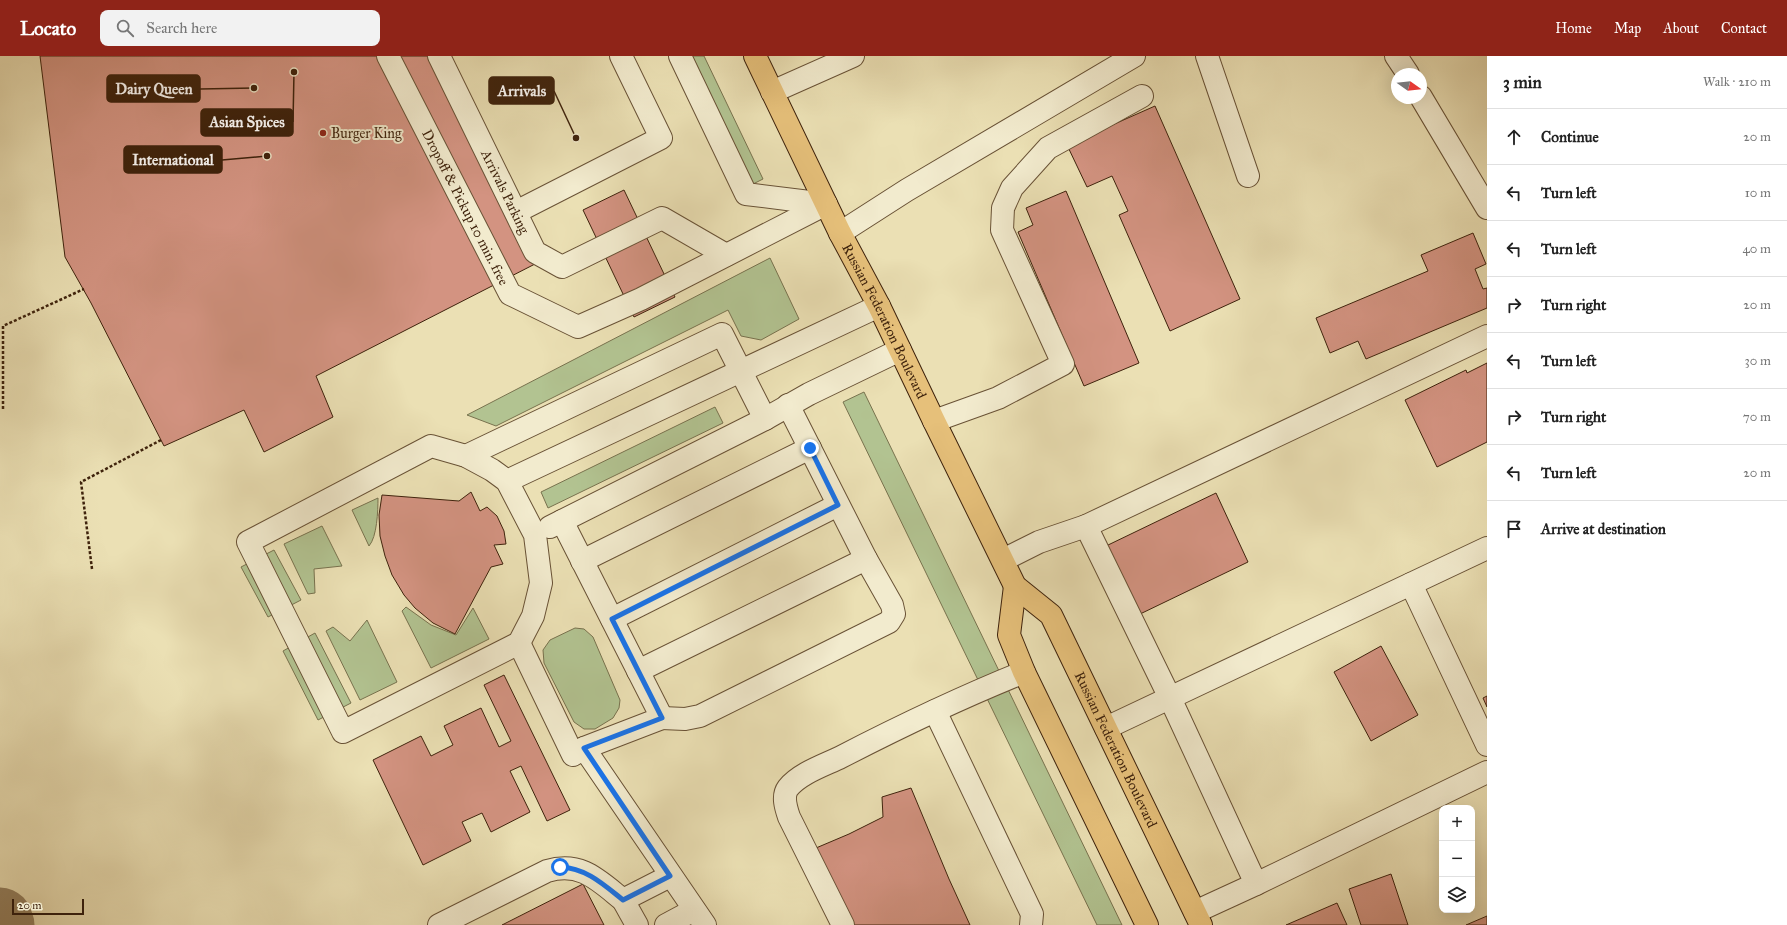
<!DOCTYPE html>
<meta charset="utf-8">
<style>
body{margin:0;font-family:"IM FELL Great Primer",serif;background:#f2f2f2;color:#222}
.controls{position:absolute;right:12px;bottom:12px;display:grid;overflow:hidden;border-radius:8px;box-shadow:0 4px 16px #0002}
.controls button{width:36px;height:36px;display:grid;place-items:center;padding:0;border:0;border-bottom:1px solid #e0e0e0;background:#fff;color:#222;font:20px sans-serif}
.compass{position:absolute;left:1391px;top:12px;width:36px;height:36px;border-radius:50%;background:#fff;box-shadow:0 4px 16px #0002;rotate:105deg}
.scale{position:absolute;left:12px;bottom:10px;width:72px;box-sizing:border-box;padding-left:4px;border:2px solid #3e220c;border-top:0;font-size:11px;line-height:14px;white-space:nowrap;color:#3e220c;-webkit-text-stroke:3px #f2ebce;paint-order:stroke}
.stop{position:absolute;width:12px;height:12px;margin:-9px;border:3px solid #1a73e8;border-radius:50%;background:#fff}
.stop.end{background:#1a73e8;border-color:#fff;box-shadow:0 1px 4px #0008}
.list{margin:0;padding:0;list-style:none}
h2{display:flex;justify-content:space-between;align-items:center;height:52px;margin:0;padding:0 16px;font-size:17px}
h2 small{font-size:13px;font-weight:400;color:#767676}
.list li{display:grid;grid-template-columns:26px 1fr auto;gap:12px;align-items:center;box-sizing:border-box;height:56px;padding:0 16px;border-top:1px solid #e0e0e0}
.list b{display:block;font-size:15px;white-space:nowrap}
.list em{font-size:13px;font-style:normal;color:#767676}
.icon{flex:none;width:22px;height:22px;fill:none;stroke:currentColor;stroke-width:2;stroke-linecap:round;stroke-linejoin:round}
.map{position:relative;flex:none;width:1487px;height:869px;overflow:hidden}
header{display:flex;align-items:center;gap:24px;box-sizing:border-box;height:56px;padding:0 20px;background:#8f2418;color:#fff}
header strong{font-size:19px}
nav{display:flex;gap:22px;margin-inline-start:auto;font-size:14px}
.search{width:280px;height:36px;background:#f2f2f2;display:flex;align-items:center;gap:10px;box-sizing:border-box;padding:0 14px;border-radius:8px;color:#767676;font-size:15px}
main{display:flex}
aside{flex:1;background:#fff}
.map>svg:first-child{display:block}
.green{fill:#b2c391;stroke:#78724e}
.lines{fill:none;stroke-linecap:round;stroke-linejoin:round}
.taxiway{stroke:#948160;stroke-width:65}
.building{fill:#d39381;stroke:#3e220c}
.minor-casing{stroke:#695236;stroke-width:24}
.highway-casing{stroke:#3e220c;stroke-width:24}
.path{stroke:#3e220c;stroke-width:2.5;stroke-dasharray:3 2;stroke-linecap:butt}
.minor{stroke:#f2ebce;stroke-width:22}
.highway{stroke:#e6c07a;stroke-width:22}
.route{stroke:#1a73e8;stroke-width:5}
.poi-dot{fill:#8f2418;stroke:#f2ebce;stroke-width:1.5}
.labels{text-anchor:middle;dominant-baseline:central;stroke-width:4;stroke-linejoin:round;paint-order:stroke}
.poi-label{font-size:14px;fill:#3e220c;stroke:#f2ebce;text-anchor:start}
.street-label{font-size:14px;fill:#3e220c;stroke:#f2ebce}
.leader{fill:none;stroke:#3e220c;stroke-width:1.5}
.callout-dot{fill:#3e220c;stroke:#f2ebce;stroke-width:1.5}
.callout{fill:#3e220c;stroke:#3e220c;stroke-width:1.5}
.callout-label{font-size:15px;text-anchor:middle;font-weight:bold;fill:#fff}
</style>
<header>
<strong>Locato</strong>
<div class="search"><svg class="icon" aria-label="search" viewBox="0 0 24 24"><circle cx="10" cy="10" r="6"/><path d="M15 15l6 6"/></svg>Search here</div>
<nav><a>Home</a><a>Map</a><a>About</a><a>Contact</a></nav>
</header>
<main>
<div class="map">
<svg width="1487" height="869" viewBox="0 0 1487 869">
<rect width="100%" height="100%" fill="#ebe0b4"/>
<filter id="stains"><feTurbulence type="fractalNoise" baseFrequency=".005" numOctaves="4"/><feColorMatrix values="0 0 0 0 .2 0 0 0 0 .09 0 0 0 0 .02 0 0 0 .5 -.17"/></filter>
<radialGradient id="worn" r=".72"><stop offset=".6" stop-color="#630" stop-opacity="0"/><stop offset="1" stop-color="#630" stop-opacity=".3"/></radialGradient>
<g class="green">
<path d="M681,0H704L763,123L745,132Z"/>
<path d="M770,202L799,263L761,284L741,280L728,254L496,370L467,359Z"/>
<path d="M864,336L1122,869H1097L843,346Z"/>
<path d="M715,351L723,367L548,452L541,436Z"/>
<path d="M378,442C378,455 377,481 369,490L352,454Z"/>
<path d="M322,470L342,510L314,513L315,537L308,538L284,488Z"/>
<path d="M274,494L301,544L268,561L241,511Z"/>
<path d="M406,551L431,569L456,579L473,552L489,583L431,612L402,555Z"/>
<path d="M367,564L397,626L360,644L326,575L333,571L350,585Z"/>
<path d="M575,572L584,573L593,581L620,644L619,652L613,662L595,673H584L574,666L544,607L543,594L550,584Z"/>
<path d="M315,577L351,647L318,664L283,595Z"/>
</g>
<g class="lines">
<path class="taxiway" d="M0,864L2,869"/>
</g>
<g class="building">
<path d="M40,0H432L535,208L316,320L333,361L264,396L244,354L164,390L91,247L65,201Z"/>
<path d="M1155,50L1240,243L1170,275L1119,159L1128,155L1112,120L1087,131L1067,89Z"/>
<path d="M624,134L675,241L634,261L583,154Z"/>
<path d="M1066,135L1139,307L1084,330L1018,176L1033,169L1026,152Z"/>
<path d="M1473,177L1486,208L1475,213L1483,233L1487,232V252L1366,303L1358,285L1330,297L1316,262L1428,215L1421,199Z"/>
<path d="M1487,307V386L1437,411L1405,344L1466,314L1467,317Z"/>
<path d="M471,436L480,455L487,451L497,460L504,475L506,488L494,489L503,508L491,511L455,578L433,567L415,552L404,539L392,519L385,500L380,480L379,459L382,439L459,445Z"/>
<path d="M1216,437L1248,506L1138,559L1106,490Z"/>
<path d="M1381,590L1418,659L1371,685L1334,616Z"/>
<path d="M504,619L570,754L547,765L521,710L510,715L530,756L491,776L482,757L462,766L471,785L423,809L373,704L421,680L431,700L453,689L444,670L481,652L499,691L511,685L484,629Z"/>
<path d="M1487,640V651L1483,642Z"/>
<path d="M911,732L949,823L970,869H853L816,792L849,778L883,761L882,741Z"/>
<path d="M1391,818L1408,869H1361L1349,833Z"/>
<path d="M583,828L604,869H502Z"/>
<path d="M1337,847L1347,869H1286Z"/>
<path d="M1487,860V869H1466Z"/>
</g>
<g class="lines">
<g class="minor-casing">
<g id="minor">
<path id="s1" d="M388,0L510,238L578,271L641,243L826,148"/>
<path id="s2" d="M439,0L535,196L562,211L662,162L726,199"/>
<path d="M680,0L746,138L826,148"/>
<path d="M1207,0L1248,120"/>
<path d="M1396,0L1408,18"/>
<path d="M772,36L853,0"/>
<path d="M1421,41L1487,152"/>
<path d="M516,156L661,82L621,0"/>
<path d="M840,177L907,134L1134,0"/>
<path d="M934,365L998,342L1063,308L1002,174L1003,152L1012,132L1048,92L1142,40"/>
<path d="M431,390L466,400L492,414L507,425L535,479L541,527L533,560L519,587L343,676L248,486Z"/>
<path d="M466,400L722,278L765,363"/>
<path d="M507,425L879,250"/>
<path d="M1086,470L1170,642L1256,828"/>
<path d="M550,471L765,363L809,338L900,294"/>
<path d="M1003,504L1039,486L1086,470L1487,280"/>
<path d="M582,505L810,392"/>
<path d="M1411,528L1487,689"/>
<path d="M612,563L838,449"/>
<path d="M519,587L573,699L584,692L662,662L562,465"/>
<path d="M638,615L866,503"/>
<path d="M935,655L1032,858L1031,869"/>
<path d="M662,662L685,663L700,660L889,566L894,558L892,549L866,503L788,349"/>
<path d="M1106,672L1487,492"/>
<path d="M584,692L705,869"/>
<path d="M623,844L637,869"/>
<path d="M1195,856L1256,828L1487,716"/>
<path d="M439,869L547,815C581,805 598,824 623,844L670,820"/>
<path d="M666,869L694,854"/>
<path d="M843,869L789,761C786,752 782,740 788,732C800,717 825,709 841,701C901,670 962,641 1024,616"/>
</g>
</g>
<g class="highway-casing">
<g id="highway">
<path id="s3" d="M755,0L840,177L879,250L934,365L1015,530L1051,559L1201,869"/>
<path d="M1015,530L1009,579L1024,616L1147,869"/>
</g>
</g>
<g class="path">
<path d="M3,353V270L84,233"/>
<path d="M92,513L81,426L161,384"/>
</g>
<use href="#minor" class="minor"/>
<use href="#highway" class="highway"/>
</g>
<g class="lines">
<path class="route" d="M560,811C586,812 603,828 623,844L670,820L584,692L662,662L612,563L838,449L810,392"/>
</g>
<circle class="poi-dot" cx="323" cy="77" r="4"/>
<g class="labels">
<g class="poi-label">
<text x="331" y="77">Burger King</text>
</g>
<g class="street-label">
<text stroke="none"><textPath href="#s2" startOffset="151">Arrivals Parking</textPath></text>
<text stroke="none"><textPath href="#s1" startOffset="170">Dropoff &amp; Pickup 10 min. free</textPath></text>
<text stroke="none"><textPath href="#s3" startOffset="295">Russian Federation Boulevard</textPath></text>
<text stroke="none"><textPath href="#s3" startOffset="786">Russian Federation Boulevard</textPath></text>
</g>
</g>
<path class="leader" d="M254 32L200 33M576 82L554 35M294 16L293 66M267 100L222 104"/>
<g class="callout-dot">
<circle cx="254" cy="32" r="4"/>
<circle cx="576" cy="82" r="4"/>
<circle cx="294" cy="16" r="4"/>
<circle cx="267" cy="100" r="4"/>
</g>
<g class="callout">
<rect x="107" y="19" width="93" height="27" rx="4"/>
<rect x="489" y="21" width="65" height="27" rx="4"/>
<rect x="201" y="53" width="92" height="27" rx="4"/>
<rect x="124" y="90" width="98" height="27" rx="4"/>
</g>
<g class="callout-label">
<text x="154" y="38">Dairy Queen</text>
<text x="522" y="40">Arrivals</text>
<text x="247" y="71">Asian Spices</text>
<text x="173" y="109">International</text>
</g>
<rect width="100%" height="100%" filter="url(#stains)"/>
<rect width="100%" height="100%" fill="url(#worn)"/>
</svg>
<div class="controls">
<button>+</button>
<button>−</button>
<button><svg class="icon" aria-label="layers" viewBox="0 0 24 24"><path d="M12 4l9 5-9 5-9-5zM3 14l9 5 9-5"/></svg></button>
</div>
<svg class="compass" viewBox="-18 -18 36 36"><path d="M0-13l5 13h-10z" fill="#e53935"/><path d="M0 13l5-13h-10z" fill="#767676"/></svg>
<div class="scale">20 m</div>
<div class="stop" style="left:560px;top:811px"></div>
<div class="stop end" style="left:810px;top:392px"></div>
</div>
<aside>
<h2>3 min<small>Walk · 210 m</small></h2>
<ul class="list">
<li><svg class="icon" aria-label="ahead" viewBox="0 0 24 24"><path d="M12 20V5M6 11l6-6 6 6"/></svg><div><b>Continue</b></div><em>20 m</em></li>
<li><svg class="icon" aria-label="left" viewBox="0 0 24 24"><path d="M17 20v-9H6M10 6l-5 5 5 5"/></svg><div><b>Turn left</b></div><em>10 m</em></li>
<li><svg class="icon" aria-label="left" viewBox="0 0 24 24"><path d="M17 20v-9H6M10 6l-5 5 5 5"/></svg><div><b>Turn left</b></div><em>40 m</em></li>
<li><svg class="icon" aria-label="right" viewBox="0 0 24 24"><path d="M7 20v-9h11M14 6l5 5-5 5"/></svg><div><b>Turn right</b></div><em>20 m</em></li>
<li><svg class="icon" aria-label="left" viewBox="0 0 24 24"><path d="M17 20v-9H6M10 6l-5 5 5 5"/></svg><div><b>Turn left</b></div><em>30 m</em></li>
<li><svg class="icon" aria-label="right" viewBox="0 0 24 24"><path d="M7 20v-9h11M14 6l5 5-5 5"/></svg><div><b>Turn right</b></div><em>70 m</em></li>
<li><svg class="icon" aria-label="left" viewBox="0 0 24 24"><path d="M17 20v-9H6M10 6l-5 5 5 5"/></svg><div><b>Turn left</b></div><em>20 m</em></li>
<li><svg class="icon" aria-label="arrive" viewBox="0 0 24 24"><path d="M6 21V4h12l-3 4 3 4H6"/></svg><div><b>Arrive at destination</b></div></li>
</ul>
</aside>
</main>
